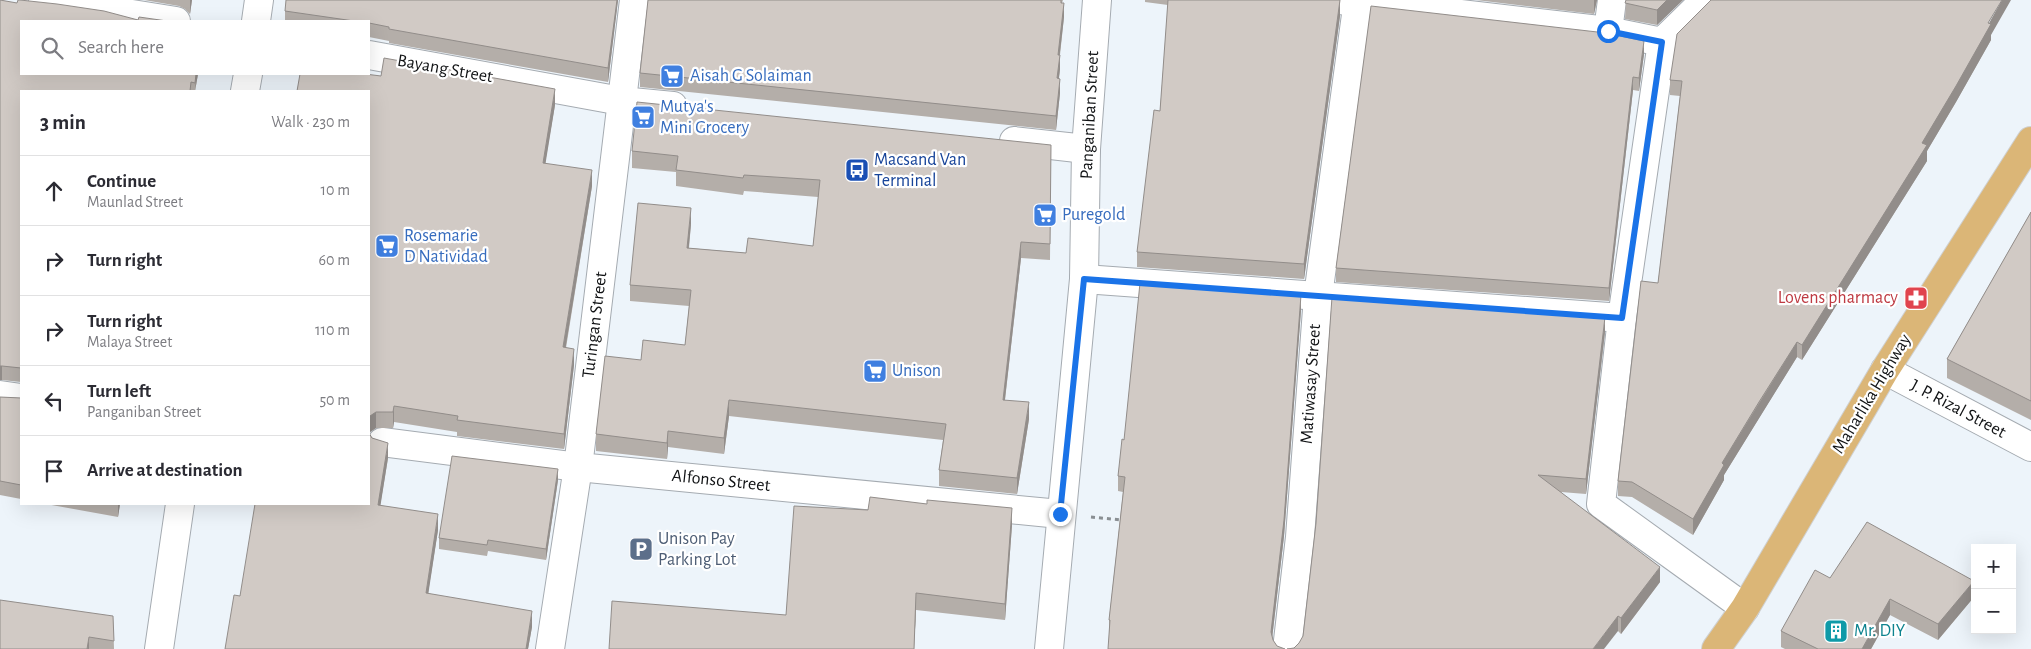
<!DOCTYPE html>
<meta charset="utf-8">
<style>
body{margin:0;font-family:"Alegreya Sans",sans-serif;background:#f2f2f3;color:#2b2b33}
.controls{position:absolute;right:15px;bottom:15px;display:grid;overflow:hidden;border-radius:0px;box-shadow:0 5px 20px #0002}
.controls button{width:45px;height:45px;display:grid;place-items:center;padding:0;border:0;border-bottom:1px solid #e1e1e2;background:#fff;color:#2b2b33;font:25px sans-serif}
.stop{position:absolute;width:15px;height:15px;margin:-11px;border:4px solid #1a73e8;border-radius:50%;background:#fff}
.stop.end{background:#1a73e8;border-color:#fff;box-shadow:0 1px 5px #0008}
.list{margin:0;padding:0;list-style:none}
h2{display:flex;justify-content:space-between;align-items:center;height:65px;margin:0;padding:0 20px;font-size:21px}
h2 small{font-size:16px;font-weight:400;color:#7c7c81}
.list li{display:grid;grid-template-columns:32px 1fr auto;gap:15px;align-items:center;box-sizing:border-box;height:70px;padding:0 20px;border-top:1px solid #e1e1e2}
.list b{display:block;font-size:19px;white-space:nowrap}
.list p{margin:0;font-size:16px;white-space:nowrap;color:#7c7c81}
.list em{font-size:16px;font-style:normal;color:#7c7c81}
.icon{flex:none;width:28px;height:28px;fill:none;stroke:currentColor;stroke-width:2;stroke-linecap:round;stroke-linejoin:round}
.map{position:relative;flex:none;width:2031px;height:649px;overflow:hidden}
.search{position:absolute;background:#fff;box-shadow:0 5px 20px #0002;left:20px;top:20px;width:350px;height:55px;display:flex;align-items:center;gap:12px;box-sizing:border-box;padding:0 18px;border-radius:0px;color:#7c7c81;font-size:19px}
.panel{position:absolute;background:#fff;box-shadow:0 5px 20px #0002;left:20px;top:90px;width:350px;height:415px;border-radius:0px}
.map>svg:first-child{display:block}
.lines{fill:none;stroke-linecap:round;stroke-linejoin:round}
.street-casing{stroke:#a5abb1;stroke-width:30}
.secondary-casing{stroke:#a5abb1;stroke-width:30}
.primary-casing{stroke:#cfd0d0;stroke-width:30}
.path{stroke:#898e92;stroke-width:3;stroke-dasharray:4 4;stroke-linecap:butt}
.street{stroke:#fff;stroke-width:28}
.secondary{stroke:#fff;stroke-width:28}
.primary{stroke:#dbb677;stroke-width:28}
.wall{fill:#b4aea9}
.shaded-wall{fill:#928d8a}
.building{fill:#d1cac5;stroke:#928d8a}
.route{stroke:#1a73e8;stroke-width:6}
.labels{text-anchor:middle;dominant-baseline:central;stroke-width:4.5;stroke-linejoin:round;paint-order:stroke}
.street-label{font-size:18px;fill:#101214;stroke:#fff}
.shop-label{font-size:18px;fill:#366cbe;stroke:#fff;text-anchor:start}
.transit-label{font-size:18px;fill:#164399;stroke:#fff;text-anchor:start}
.health-label{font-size:18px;fill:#be3a42;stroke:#fff;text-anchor:end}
.service-label{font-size:18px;fill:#4e5e75;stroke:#fff;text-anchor:start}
.culture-label{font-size:18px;fill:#0d838f;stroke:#fff;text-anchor:start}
</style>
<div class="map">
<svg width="2031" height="649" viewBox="0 0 2031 649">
<rect width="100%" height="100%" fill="#edf4fa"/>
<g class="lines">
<g class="street-casing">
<g id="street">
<path d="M43,0L176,21"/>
<path d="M1340,0L1608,31L1662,42L1705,0"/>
<path d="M1608,31L1612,0"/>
<path d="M1662,42L1622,318L1601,504L1745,608"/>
<path d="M369,55L621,101L673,106"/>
<path d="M1014,141L1086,149"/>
<path d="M1084,279L1622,318"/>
<path d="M1885,370L2031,447"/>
<path d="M0,395L21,398"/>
<path d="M382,442L578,467L1060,514"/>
<path d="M550,649L578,467L634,0"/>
<path d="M1287,649L1300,537L1318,296L1358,0"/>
</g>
</g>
<g class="secondary-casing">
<g id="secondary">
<path d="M256,21L259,0"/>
<path d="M245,91L248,74"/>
<path d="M159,649L180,504"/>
<path d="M1049,649L1084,279L1086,149L1097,0"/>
</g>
</g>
<g class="primary-casing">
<path id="primary" d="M1716,649L1745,608L1885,370L2031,141"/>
</g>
<path class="path" d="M1091,517L1122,520"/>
<use href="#street" class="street"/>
<use href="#secondary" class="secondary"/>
<use href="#primary" class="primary"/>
</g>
<g class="wall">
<path d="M144,0H192L190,14L185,9L179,6Z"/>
<path d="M618,0L608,82L389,43V41L369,37V21H285V11Z"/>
<path d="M648,0H1063L1062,3L1064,17L1060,55V69L1059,79L1060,93L1056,130L640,87V73Z"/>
<path d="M1145,0H1340V16L1304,279L1137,267V252L1160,111L1168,5L1145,2Z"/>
<path d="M1476,0H1597L1594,14Z"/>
<path d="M1626,0H1683L1657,25L1625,19Z"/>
<path d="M17,3L138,20L167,21L21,74H198L195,91H21V382L2,380H0Z"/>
<path d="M1991,35V40L1956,102L1927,151V161L1802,360L1797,357L1759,418L1724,475V480L1693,535L1632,497L1618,496V481L1658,283L1680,96L1670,95V80Z"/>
<path d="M1644,54L1639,91L1633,90L1609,301L1336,282V268Z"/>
<path d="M381,76L555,105L545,163L592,186L566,348L574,365L564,449L457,436V432L394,422L393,428H376L370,432L369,434L388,458L380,506L438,530L428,593L532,627L528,649H225L240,596L369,504V91Z"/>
<path d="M1051,145L1050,260L1021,258L1005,400L1029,419L1017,494L939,486V470L943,440L729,416L724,454L668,447L667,459L596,451V434L641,360L685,345L689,306L630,301V285L691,224L689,248L746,253L813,246L818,197L744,191L743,195L676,186V172L632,168V151Z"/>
<path d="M2031,212V420L1947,378V359Z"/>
<path d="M1301,310L1284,536L1272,639L1277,646L1109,635V620L1123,492L1118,491V476L1124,440Z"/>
<path d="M1605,332L1586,494L1561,492L1660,582L1621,634L1618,631L1294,648L1299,643Z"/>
<path d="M0,397L21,398V499L0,495Z"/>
<path d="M558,480L546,560L488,551L487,556L439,549V538Z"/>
<path d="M46,504H120L118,517Z"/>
<path d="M1012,525L1005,620L916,610L914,649H609L786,615Z"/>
<path d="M1830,578L1974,597L1938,640L1890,615L1871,649H1785L1781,647V631Z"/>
<path d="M113,616L114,649H0Z"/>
</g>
<g class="shaded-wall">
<path d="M190,0H192L190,14Z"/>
<path d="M617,0H618L608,82V68Z"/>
<path d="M1340,0V16L1304,279V264Z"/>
<path d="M1594,0H1597L1594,14Z"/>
<path d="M1667,0H1683L1657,25V10Z"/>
<path d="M2002,0H2011L1991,35V40L1956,102L1927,151V161L1802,360V345L1922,143Z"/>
<path d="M1064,3V17L1058,69V55Z"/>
<path d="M1644,41V54L1639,91V78Z"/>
<path d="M1060,55V69L1057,92V78Z"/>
<path d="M196,74H198L195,91Z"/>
<path d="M1633,77V90L1609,301V288Z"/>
<path d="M1060,79V93L1056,130V116Z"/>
<path d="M555,89V105L543,179V163Z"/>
<path d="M592,170V186L563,363V347Z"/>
<path d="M691,208V224L687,264V248Z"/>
<path d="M1021,242V258L1003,416V400Z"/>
<path d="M1301,295V310L1284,536L1271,647V632Z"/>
<path d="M1605,317V332L1586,494V479Z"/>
<path d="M1797,342V357L1724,475V480L1693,535V519L1722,463Z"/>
<path d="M574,349V365L564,449V434Z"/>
<rect x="0" y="366" width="2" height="14"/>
<path d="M729,400V416L724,454V438Z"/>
<path d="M1029,402V419L1017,494V478Z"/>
<path d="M394,406V422L393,428V412Z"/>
<path d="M376,412V428L370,432L369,435V419L370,416Z"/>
<path d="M668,431V447L667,459V443Z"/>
<path d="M388,443V458L378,521V505Z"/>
<path d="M558,469V480L546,560V549Z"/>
<path d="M118,504H120L118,517Z"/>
<path d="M1012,508V525L1005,620V604Z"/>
<path d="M438,514V530L426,609V593Z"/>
<path d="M1660,567V582L1621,634V618Z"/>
<path d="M1974,581V597L1938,640V624Z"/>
<path d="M916,593V610L914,649Z"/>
<path d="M1890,599V615L1871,649H1862Z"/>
<path d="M532,611V627L528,649H526Z"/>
<path d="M1618,616V631L1604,649H1593Z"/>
<path d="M89,637V649H87Z"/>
</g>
<g class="building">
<path d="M0,0L17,3L18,0H20L57,4L104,11L138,20L139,17L167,21H21V74H196L195,83L191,82L190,91H21V368L2,366H0Z"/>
<path d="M286,0H617L608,68L389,29V27L369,23V21H354L285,11Z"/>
<path d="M648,0H1061V3H1064L1058,55H1060L1057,78L1060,79L1056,116L640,73Z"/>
<path d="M1168,0H1340L1304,264L1137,252L1154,110L1160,111Z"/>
<path d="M1626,0H1667L1657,10L1625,3Z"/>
<path d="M1711,0H2002L1988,23L1991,24L1956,86L1922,143L1927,145L1802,345L1797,342L1759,402L1722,463L1724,465L1693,519L1632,482L1618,481L1641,281L1658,283L1682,81L1670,80L1677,34Z"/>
<path d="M1371,6L1606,33L1644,41L1639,78L1633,77L1609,288L1336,268Z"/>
<path d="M384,58L555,89L543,163L592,170L563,347L574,349L564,434L457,420L458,416L394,406L393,412H376L370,416L369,419V91H297L300,74H365L381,76Z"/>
<path d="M637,102L1051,145L1050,244L1021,242L1003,400L1029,402L1017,478L939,470L946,424L729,400L724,438L668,431L667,443L596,434L605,356L641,360L643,340L685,345L691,290L630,285L638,203L691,208L687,248L746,253L748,238L813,246L820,180L744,175L743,178L676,170L678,156L632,151Z"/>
<path d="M2031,212V401L1947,359Z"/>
<path d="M1140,283L1301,295L1284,520L1271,632L1273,640L1277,646L1285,649H1108L1110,620H1109L1125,477L1118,476L1122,439L1124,440Z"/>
<path d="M1332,297L1605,317L1586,479L1538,475L1660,567L1621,618L1618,616L1593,649H1287L1294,648L1299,643L1303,636L1316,523Z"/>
<path d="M0,397L21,398V485L0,481Z"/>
<path d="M369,433L372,438L388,443L378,505L438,514L426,593L532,611L526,649H225L234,595L240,596L255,504H369Z"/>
<path d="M452,456L558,469L546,549L488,540L487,545L439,538Z"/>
<path d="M870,497L927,504V500L1012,508L1005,604L916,593L914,649H609L612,601L786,615L794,506L868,510Z"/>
<path d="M1867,522L1974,581L1938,624L1890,599L1862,649H1818L1781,631L1815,570L1830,578Z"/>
<path d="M0,600L113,616L114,641L89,637L87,649H0Z"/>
</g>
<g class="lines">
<path class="route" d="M1060,514L1084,279L1622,318L1662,42L1608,31"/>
</g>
<defs>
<g id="supermarket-square" transform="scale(1.25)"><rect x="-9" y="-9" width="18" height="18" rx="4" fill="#3f7fe0" stroke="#fff"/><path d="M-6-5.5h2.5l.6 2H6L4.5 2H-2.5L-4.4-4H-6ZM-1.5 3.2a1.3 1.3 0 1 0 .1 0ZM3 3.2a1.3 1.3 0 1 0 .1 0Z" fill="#fff"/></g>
<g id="bus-square" transform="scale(1.25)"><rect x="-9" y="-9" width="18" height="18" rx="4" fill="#1a4fb4" stroke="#fff"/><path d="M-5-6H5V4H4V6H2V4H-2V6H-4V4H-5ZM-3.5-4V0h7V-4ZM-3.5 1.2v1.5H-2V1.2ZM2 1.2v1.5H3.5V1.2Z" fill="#fff"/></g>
<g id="pharmacy-square" transform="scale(1.25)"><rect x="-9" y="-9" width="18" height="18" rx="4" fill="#e0444e" stroke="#fff"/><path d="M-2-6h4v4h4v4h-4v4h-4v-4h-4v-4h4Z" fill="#fff"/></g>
<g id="parking-square" transform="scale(1.25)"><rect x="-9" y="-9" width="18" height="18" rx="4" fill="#5c6f8a" stroke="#fff"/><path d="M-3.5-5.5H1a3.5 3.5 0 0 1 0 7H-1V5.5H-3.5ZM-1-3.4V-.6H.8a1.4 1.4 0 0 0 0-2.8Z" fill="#fff"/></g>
<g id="building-square" transform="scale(1.25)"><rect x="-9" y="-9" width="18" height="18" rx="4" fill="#0f9aa8" stroke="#fff"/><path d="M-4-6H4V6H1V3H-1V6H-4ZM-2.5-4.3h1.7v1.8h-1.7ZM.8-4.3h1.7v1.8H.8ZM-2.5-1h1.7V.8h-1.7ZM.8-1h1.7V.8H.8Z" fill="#fff"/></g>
</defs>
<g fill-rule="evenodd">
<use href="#supermarket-square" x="672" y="76"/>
<use href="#supermarket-square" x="643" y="117"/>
<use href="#bus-square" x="857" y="170"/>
<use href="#supermarket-square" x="1045" y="215"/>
<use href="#supermarket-square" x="387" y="246"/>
<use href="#pharmacy-square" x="1916" y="298"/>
<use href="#supermarket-square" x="875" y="371"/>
<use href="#parking-square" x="641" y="549"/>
<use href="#building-square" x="1836" y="631"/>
</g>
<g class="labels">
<g class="street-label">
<text transform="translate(445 69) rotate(10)">Bayang Street</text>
<text transform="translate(1090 115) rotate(-87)">Panganiban Street</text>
<text transform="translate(595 325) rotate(-83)">Turingan Street</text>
<text transform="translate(1311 384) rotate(-86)">Matiwasay Street</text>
<text transform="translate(1872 394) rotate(-59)">Maharlika Highway</text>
<text transform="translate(1958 409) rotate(28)">J. P. Rizal Street</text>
<text transform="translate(721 481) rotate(6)">Alfonso Street</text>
</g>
<g class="shop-label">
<text x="690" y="76">Aisah G Solaiman</text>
<text x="660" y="107">Mutya's<tspan x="660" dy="21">Mini Grocery</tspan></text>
<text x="1062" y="215">Puregold</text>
<text x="404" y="236">Rosemarie<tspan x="404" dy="21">D Natividad</tspan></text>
<text x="892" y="371">Unison</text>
</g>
<g class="transit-label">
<text x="874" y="160">Macsand Van<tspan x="874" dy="21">Terminal</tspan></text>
</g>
<g class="health-label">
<text x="1898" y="298">Lovens pharmacy</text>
</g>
<g class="service-label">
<text x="658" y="539">Unison Pay<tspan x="658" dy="21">Parking Lot</tspan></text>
</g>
<g class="culture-label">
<text x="1854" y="631">Mr. DIY</text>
</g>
</g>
</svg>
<div class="controls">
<button>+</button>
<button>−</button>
</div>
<div class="stop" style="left:1608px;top:31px"></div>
<div class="stop end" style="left:1060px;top:514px"></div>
<div class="search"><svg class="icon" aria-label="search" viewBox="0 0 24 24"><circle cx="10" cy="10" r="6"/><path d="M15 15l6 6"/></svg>Search here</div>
<section class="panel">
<h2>3 min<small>Walk · 230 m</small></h2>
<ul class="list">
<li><svg class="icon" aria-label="ahead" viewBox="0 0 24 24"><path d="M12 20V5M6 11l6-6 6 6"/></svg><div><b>Continue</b><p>Maunlad Street</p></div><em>10 m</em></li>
<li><svg class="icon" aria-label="right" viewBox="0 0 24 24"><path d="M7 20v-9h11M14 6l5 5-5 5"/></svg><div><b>Turn right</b></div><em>60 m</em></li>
<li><svg class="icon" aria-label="right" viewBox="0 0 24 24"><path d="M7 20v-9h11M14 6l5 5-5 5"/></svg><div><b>Turn right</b><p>Malaya Street</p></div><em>110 m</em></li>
<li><svg class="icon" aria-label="left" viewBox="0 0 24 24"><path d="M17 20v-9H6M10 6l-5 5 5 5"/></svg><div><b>Turn left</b><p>Panganiban Street</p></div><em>50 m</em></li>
<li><svg class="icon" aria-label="arrive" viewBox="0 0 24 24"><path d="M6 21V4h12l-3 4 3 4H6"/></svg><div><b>Arrive at destination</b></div></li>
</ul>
</section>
</div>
